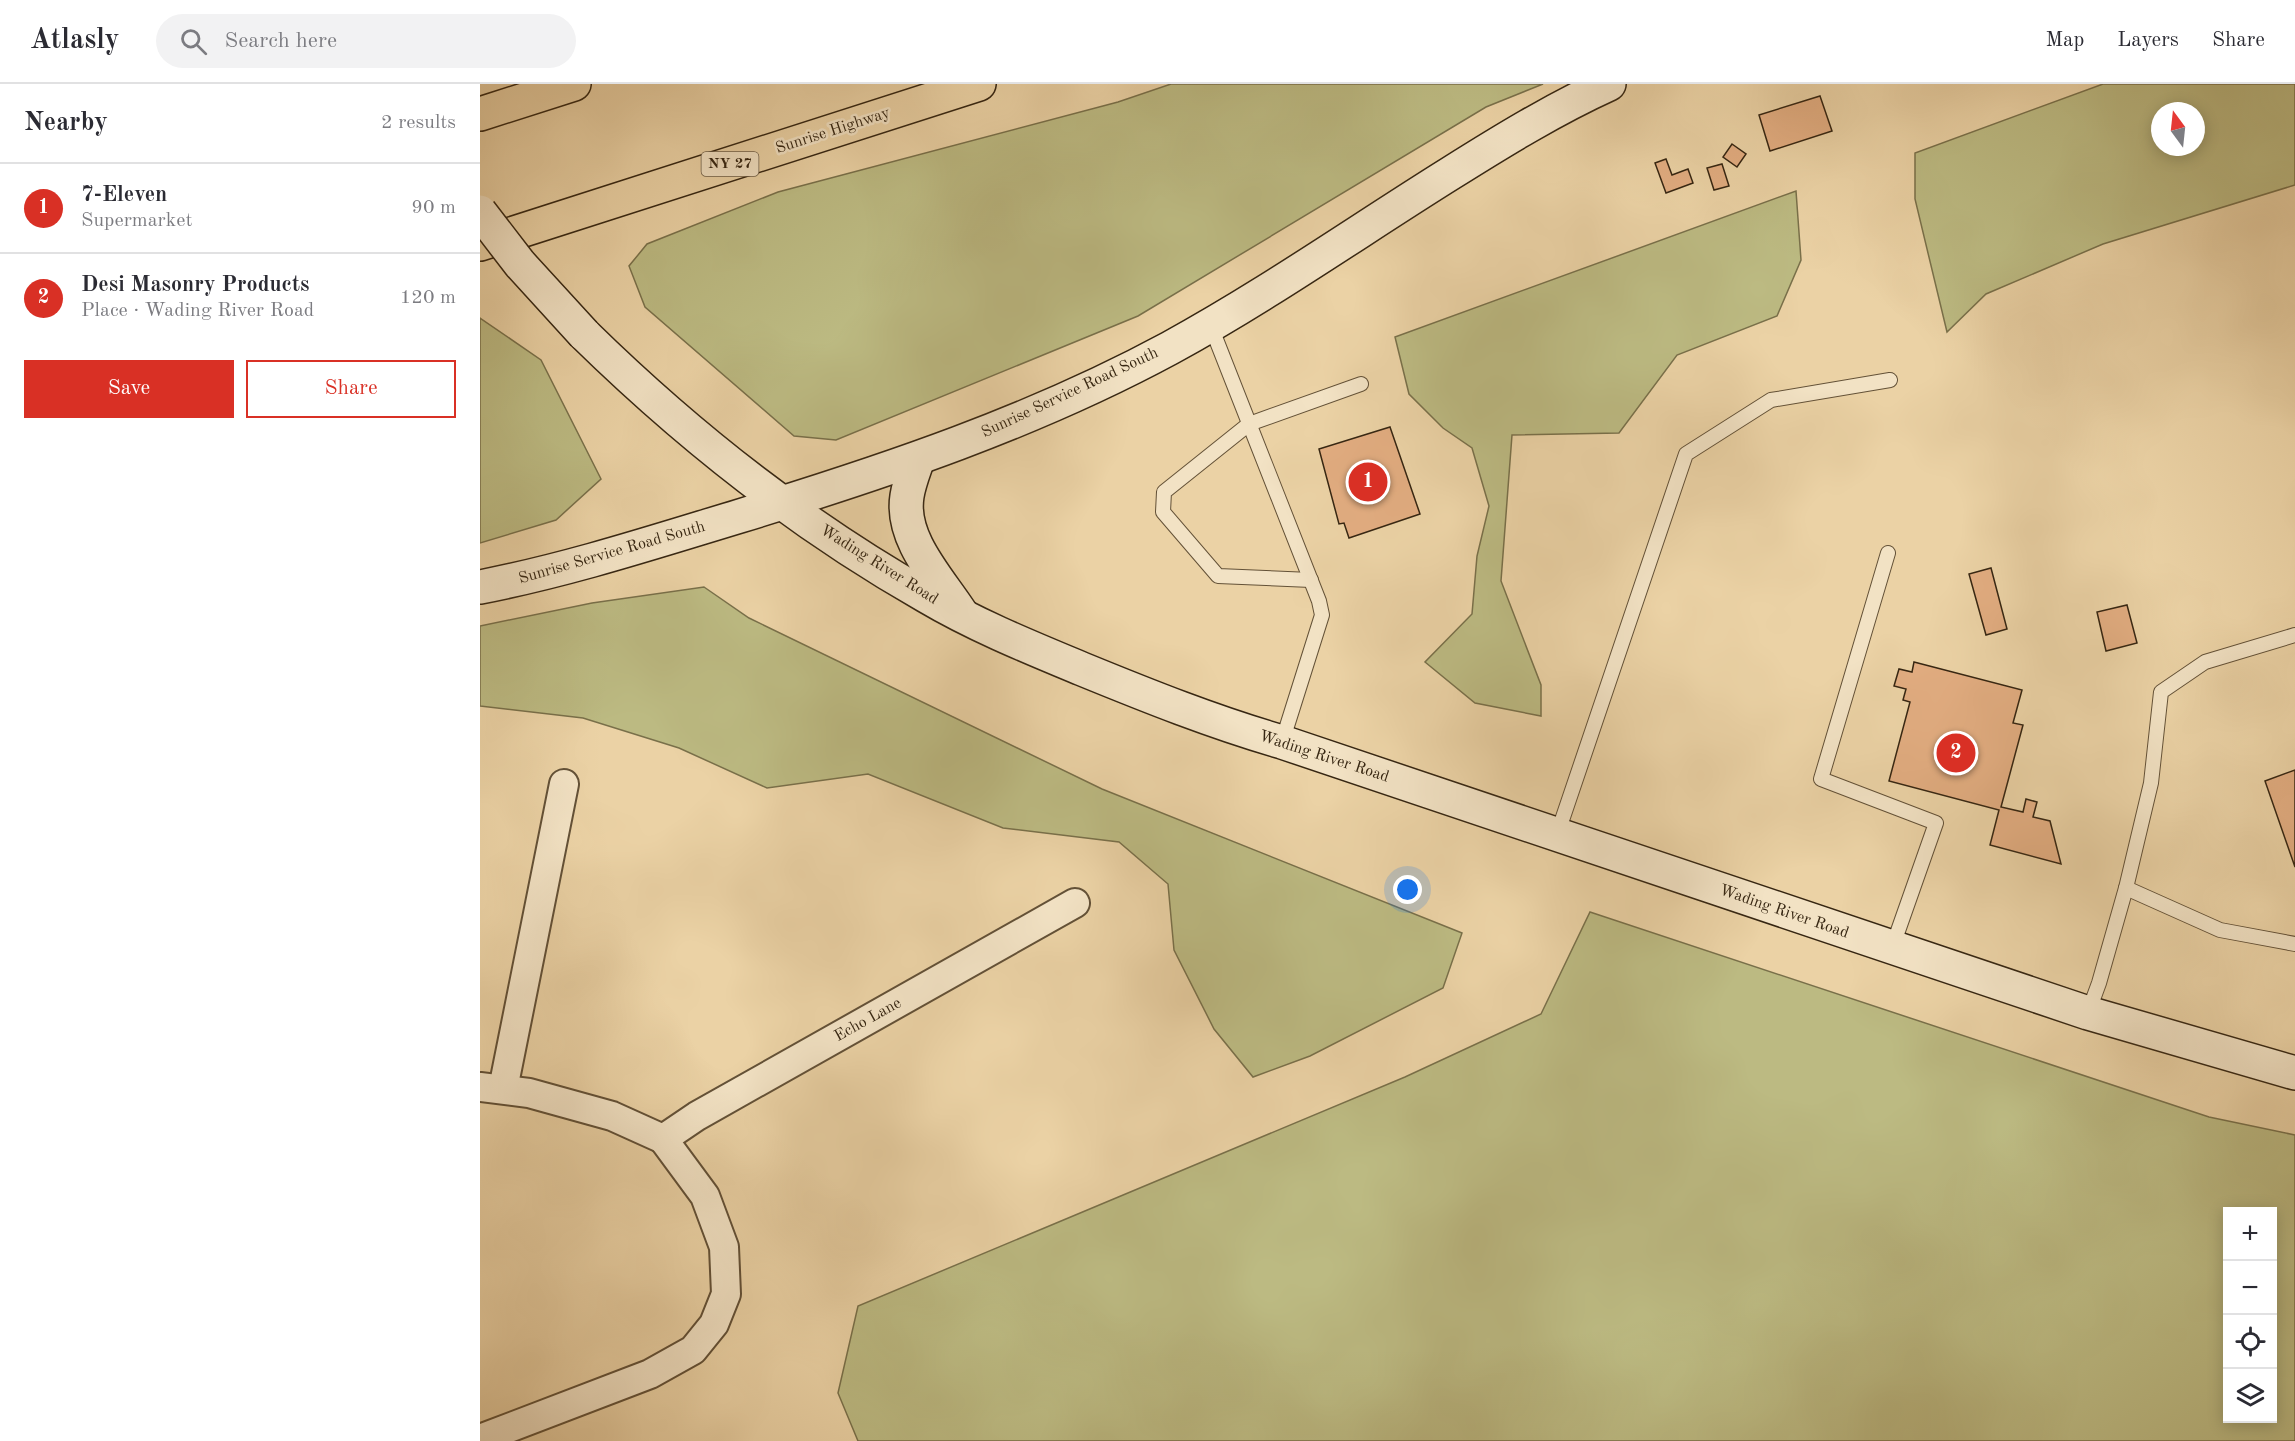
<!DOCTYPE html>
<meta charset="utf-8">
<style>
body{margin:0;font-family:"Old Standard TT",serif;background:#f2f2f3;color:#2b2b33}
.controls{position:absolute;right:18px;bottom:18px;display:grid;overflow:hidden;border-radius:0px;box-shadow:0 3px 15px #0003}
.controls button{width:54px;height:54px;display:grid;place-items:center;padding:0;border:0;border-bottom:2px solid #e1e1e2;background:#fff;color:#2b2b33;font:30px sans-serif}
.compass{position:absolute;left:1671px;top:18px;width:54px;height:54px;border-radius:50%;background:#fff;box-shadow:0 3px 15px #0003;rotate:345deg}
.you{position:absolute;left:928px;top:806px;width:21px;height:21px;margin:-15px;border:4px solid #fff;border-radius:50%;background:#1a73e8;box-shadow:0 0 0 9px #1a73e833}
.badge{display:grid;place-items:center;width:39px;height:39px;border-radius:50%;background:#d93025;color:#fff;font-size:20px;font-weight:700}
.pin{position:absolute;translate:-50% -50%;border:3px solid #fff;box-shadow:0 2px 6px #0006}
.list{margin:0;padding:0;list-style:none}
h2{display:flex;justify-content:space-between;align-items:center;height:78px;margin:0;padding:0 24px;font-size:26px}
h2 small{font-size:20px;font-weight:400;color:#7c7c81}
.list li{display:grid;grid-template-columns:39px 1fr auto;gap:18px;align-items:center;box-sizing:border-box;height:90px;padding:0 24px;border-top:2px solid #e1e1e2}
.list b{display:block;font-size:22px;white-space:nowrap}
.list p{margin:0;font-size:20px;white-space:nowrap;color:#7c7c81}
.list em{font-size:20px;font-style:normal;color:#7c7c81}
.actions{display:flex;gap:12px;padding:18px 24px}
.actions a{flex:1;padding:14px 0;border:2px solid #d93025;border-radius:0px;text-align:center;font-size:21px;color:#d93025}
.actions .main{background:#d93025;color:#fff}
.icon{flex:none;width:33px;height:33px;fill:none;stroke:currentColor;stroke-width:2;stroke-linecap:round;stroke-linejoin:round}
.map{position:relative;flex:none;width:1815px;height:1357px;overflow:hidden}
header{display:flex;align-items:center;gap:36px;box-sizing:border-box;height:84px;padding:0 30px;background:#fff;border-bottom:2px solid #e1e1e2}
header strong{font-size:28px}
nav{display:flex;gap:33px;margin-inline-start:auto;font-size:21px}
.search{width:420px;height:54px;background:#f2f2f3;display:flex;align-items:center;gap:15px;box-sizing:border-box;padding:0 21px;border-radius:33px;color:#7c7c81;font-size:22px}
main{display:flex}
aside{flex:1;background:#fff}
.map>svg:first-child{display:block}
.green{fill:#bcba82;stroke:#79704a;stroke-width:1.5;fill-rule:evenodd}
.building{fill:#e2ad81;stroke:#362612;stroke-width:1.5}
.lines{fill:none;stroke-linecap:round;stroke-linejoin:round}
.lane-casing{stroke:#635137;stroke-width:16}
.street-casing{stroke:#635137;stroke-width:32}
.secondary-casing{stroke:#362612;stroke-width:36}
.highway-casing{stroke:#362612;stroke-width:36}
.lane{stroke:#f2e2c4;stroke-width:14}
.street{stroke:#f2e2c4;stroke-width:28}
.secondary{stroke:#f2e2c4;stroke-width:33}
.highway{stroke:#ebd2a5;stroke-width:33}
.secondary-bridge-casing{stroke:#362612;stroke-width:36;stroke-linecap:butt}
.secondary-bridge{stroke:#f2e2c4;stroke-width:33}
.labels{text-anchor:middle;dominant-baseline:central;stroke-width:5;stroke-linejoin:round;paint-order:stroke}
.shield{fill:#f2e2c4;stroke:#6e5e47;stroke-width:1.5}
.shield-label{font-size:15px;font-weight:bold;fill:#362612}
.street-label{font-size:16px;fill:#362612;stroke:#f2e2c4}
</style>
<header>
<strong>Atlasly</strong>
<div class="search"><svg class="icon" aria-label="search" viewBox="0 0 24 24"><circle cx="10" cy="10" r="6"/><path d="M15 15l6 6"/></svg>Search here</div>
<nav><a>Map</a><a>Layers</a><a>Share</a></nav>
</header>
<main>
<aside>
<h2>Nearby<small>2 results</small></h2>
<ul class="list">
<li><span class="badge">1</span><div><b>7-Eleven</b><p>Supermarket</p></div><em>90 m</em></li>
<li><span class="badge">2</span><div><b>Desi Masonry Products</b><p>Place · Wading River Road</p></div><em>120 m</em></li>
</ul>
<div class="actions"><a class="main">Save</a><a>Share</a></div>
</aside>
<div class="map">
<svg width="1815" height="1357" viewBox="0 0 1815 1357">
<rect width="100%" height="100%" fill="#ebd2a5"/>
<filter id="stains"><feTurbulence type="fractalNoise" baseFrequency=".00333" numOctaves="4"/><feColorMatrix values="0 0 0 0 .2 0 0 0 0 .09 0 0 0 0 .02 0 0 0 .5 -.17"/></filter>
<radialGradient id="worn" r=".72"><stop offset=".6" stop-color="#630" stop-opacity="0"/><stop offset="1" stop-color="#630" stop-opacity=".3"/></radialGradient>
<g class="green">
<path d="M691,0H1063L1006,23L658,232L356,356L314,352L165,223L149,182L167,160L298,108L638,18Z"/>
<path d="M1623,0H1815V101L1623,160L1506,210L1467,248L1435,115V69ZM1680,27H1716V63H1680Z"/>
<path d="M1316,107L1321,176L1297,232L1197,271L1139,349L1032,351L1021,497L1061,601V632L995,619L945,578L992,530L997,472L1009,422L992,364L963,344L929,310L915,253Z"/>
<path d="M0,234L61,276L121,395L76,436L0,459Z"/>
<path d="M224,503L269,534L622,705L982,849L963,904L830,972L773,993L734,945L694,866L688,800L639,758L523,744L388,690L287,704L199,664L103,634L0,622V542L112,519Z"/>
<path d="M1110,828L1729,1033L1815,1051V1357H378L358,1309L378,1222L925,993L1061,930ZM1748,1128H1792V1334H1748Z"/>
</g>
<g class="building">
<path d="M1340,12L1352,47L1290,67L1279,31Z"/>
<path d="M1252,60L1266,70L1257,83L1243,73Z"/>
<path d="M1186,75L1192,91L1208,85L1213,99L1186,109L1175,79Z"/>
<path d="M1242,80L1249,102L1234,106L1227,84Z"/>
<path d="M910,343L940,430L869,454L864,439L859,440L839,365Z"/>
<path d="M1511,484L1527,545L1506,551L1489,490Z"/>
<path d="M1647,521L1657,559L1626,567L1617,528Z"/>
<path d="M1434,578L1542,606L1533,639L1543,641L1521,723L1543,728L1546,715L1557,718L1553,733L1570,737L1581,780L1510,761L1519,726L1409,697L1430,618L1423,616L1426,605L1414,602L1419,585L1432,588Z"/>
<path d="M1815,686V783L1785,697Z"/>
</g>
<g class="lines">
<g class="lane-casing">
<g id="lane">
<path d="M730,240L839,517L842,531L802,658"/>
<path d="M1408,469L1341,695L1456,739L1412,864"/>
<path d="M831,496L738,492L683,428L684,408L769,340L881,300"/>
<path d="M1077,751L1206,370L1291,316L1410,296"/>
<path d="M1646,804L1740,846L1815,860"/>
<path d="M1608,929L1619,899L1646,804L1671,699L1681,608L1725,578L1815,551"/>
</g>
</g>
<g class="street-casing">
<g id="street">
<path d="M0,1003L49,1009L132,1032L183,1055L217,1032L595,819"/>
<path d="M23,1005L84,700"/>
<path d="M0,1355L170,1290L213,1266L234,1240L246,1210L244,1163L225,1112L183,1055"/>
</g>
</g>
<g class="secondary-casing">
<g id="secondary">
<path d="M104,250C206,350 321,441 446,512C495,541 549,563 602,585C668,612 733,638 802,658L1608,929L1815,989"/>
<path d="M438,375C434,387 429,399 427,412C420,455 459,495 481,529"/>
<path d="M0,503C88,486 174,458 260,432C407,387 553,338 690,264C787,211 878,147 971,89C1022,57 1074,25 1129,0"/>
</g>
</g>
<g class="highway-casing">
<g id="highway">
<path d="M0,30L94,0"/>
<path d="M0,160L499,0"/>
</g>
</g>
<use href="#lane" class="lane"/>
<use href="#street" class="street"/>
<use href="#secondary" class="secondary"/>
<use href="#highway" class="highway"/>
<g class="secondary-bridge-casing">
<path id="secondary-bridge" d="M0,128L40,180L104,250"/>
</g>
<use href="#secondary-bridge" class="secondary-bridge"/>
</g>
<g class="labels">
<rect class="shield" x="221.5" y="68" width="57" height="24" rx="4.5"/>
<g class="shield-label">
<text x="250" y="80">NY 27</text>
</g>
<g class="street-label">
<text transform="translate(353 47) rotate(-18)">Sunrise Highway</text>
<text transform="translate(590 309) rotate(-25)">Sunrise Service Road South</text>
<text transform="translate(132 469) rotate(-16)">Sunrise Service Road South</text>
<text transform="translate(399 481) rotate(32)">Wading River Road</text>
<text transform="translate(844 673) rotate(18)">Wading River Road</text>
<text transform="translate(1304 828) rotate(19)">Wading River Road</text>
<text transform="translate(388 936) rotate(-29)">Echo Lane</text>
</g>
</g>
<rect width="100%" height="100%" filter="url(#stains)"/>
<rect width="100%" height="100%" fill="url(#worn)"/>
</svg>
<div class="controls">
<button>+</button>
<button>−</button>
<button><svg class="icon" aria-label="locate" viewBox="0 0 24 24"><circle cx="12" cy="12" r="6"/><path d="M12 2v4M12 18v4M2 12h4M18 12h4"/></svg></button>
<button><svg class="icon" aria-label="layers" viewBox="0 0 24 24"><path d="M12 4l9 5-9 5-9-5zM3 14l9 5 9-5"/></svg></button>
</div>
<svg class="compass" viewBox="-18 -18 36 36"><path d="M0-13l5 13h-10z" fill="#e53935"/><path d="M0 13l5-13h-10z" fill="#7c7c81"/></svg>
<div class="you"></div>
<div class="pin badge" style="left:888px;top:398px">1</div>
<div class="pin badge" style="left:1476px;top:669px">2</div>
</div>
</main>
